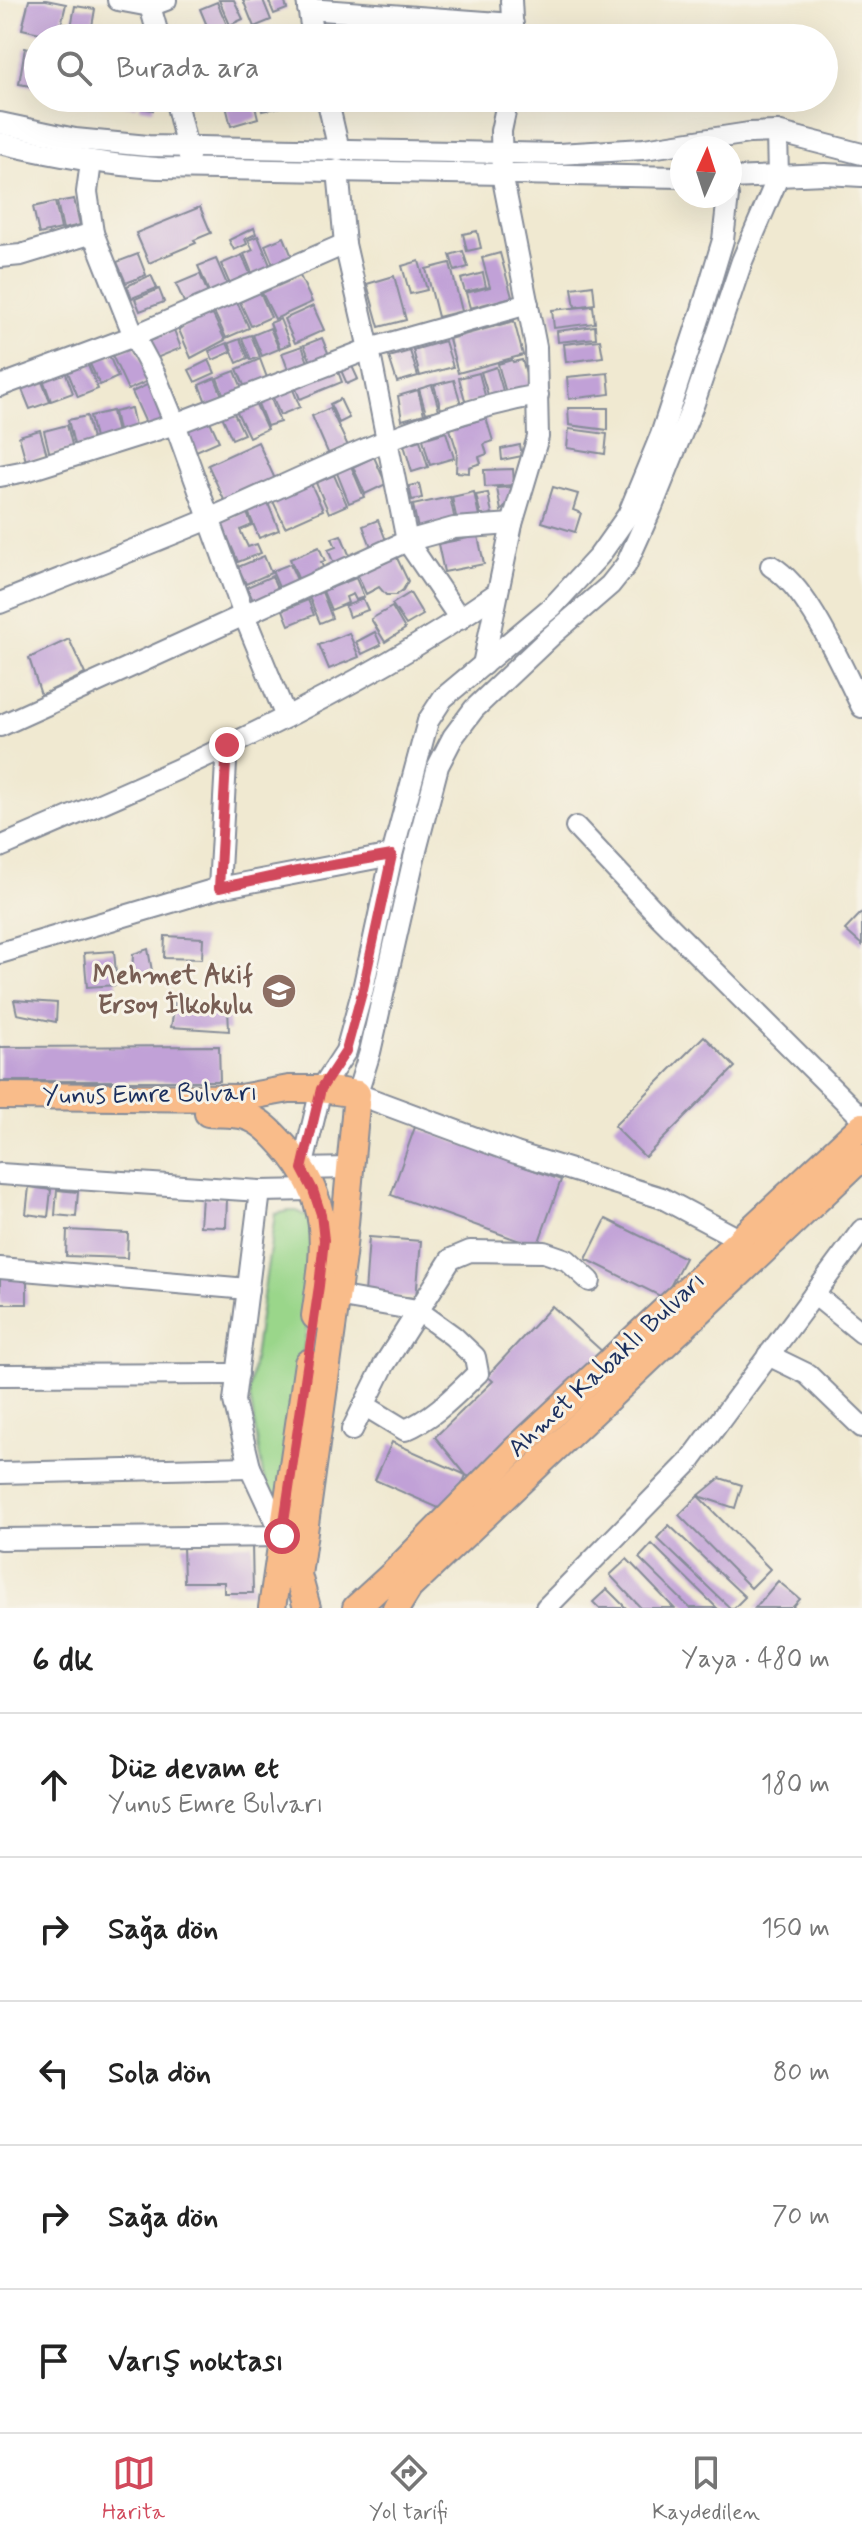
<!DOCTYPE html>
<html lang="tr">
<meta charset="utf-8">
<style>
body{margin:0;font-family:Mynerve,sans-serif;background:#f2f2f2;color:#222}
.compass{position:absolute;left:670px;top:136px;width:72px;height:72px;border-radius:50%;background:#fff;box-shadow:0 8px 32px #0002;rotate:3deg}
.stop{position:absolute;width:24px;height:24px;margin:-18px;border:6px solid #d1495b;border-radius:50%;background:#fff}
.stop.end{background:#d1495b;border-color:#fff;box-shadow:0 2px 8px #0008}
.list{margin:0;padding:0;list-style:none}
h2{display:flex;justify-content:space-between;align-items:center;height:104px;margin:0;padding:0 32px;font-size:34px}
h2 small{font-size:26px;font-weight:400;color:#767676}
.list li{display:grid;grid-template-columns:52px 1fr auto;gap:24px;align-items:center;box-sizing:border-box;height:144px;padding:0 32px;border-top:2px solid #e0e0e0}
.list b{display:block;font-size:30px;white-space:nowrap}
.list p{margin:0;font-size:26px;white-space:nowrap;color:#767676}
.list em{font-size:26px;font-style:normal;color:#767676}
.icon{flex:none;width:44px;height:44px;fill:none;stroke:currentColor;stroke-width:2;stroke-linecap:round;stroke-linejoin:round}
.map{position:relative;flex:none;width:862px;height:1608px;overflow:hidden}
.search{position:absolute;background:#fff;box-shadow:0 8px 32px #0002;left:24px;right:24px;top:24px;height:88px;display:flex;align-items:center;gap:20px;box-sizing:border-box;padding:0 28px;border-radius:44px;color:#767676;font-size:30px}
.sheet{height:824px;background:#fff}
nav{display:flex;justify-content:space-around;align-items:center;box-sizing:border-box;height:112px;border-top:2px solid #e0e0e0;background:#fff;font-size:22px;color:#767676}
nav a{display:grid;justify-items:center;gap:4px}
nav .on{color:#d1495b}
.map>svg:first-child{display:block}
.green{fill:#9ad68a;stroke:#5a8274;stroke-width:2}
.building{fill:#c1a1d7}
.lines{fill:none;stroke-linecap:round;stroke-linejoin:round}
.minor-casing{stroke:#868c98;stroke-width:24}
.major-casing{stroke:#868c98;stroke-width:30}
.minor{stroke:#fff;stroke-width:20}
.major{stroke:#f9bc8a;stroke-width:26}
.route{stroke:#d1495b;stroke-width:10}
.labels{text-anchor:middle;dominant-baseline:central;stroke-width:6;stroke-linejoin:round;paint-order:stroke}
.education-label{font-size:26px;font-weight:bold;fill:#785e54;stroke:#f7f3e8;text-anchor:end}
.street-label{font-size:26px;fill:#1b2f5e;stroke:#f7f3e8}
</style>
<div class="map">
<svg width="862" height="1608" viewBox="0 0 862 1608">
<rect width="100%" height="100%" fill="#f7f3e8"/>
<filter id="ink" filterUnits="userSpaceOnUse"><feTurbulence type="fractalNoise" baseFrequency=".0125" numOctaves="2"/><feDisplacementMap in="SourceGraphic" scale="16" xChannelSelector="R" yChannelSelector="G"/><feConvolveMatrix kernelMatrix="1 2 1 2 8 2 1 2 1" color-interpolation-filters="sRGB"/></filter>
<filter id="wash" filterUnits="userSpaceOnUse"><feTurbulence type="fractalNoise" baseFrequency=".006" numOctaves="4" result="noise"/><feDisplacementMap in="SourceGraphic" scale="32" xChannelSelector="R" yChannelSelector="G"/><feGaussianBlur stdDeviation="1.8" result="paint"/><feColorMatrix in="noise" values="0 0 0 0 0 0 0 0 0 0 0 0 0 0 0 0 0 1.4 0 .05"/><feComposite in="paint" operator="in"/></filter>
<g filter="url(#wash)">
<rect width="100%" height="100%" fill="#f0e9d1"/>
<path class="green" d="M289,1211H297L311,1218L313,1287L279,1511L263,1475L249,1392L275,1214Z"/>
<g id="blocks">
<g class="building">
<path d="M29,0H46L66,4L58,37L22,29Z"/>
<path d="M219,0H234L243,19L230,25Z"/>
<path d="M243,0H263L271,20L254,27Z"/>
<path d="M273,0H284L287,9L274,14L269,2Z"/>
<path d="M217,2L230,32L212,38L200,9Z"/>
<path d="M75,6L95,9L90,38H69Z"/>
<path d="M25,48L38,51L36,87L19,84Z"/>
<path d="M115,98H137L136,107L114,104Z"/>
<path d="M141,98H155L153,110L140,108Z"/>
<path d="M224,98H253L258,118L231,126Z"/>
<path d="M259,98H285L286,106L262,111Z"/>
<path d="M74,199L80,225L63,229L57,202Z"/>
<path d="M55,202L61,229L39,234L33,207Z"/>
<path d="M200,207L211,233L194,240L196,243L149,263L136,233Z"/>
<path d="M254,228L256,234L245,239L247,244L234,250L229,240Z"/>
<path d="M477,231L481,248L467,251L463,234Z"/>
<path d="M258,236L272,270L254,278L244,254L253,250L248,240Z"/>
<path d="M284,237L293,259L274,267L265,245Z"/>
<path d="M463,251L468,267L455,271L450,255Z"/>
<path d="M500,253L512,297L470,308L466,293L490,287L482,258Z"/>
<path d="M138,254L146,275L126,283L117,262Z"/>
<path d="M242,255L252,278L231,287L221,264Z"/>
<path d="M216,259L229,289L211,297L198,266Z"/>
<path d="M419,261L427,290L410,294L402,266Z"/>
<path d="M450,263L462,311L438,317L426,269Z"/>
<path d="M483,273L486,287L465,292L461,279Z"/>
<path d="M200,274L210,299L187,309L176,284Z"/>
<path d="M151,275L157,288L132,298L127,286Z"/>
<path d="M300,276L312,302L275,319L262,293Z"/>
<path d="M394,276L406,320L379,327L367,284Z"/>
<path d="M593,285L595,304L575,307L572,288Z"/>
<path d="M159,289L164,302L140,311L135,299Z"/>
<path d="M260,292L271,317L251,326L240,302Z"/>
<path d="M237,302L249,328L226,338L214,312Z"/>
<path d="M313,306L324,330L295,343L284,319Z"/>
<path d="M593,306L595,323L554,328L552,310Z"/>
<path d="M209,313L210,316L213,315L225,340L191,358L179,330L193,320Z"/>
<path d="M280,319L290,344L280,348L270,323Z"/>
<path d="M514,321L523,355L458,373L449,339Z"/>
<path d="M595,326L596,338L558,342L557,331Z"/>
<path d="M270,328L279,349L262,356L253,335Z"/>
<path d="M174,330L181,348L154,359L147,341Z"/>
<path d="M251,335L260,357L251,360L242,338Z"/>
<path d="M322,338L331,360L313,367L304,345Z"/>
<path d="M240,339L248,358L237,363L229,343Z"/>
<path d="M600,340L603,357L566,362L564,344Z"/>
<path d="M445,341L453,367L420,376L413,350Z"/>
<path d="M227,343L231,352L213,360L209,351Z"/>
<path d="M134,345L150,380L128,390L112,355Z"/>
<path d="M302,346L310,368L290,375L282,353Z"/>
<path d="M410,351L418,376L397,382L389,357Z"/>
<path d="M109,355L118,377L100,385L90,364Z"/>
<path d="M260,359L269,383L247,392L237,369Z"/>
<path d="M209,360L215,373L195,382L189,370Z"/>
<path d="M512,360L513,362L522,360L530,386L506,393L498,364Z"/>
<path d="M87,362L98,389L78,397L67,370Z"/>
<path d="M351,364L358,379L347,384L340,368Z"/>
<path d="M496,367L504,394L489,398L481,372Z"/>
<path d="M337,369L342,382L300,399L295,386Z"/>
<path d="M65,371L73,393L51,401L43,379Z"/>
<path d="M235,371L244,393L226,401L217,378Z"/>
<path d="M479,373L486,399L466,404L459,378Z"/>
<path d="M608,373L610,394L569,399L567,377Z"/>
<path d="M215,378L224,401L208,407L199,385Z"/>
<path d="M41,379L50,402L30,409L21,387Z"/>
<path d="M454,380L461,404L441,409L434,385Z"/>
<path d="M151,383L168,421L149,430L132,392Z"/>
<path d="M432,385L439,410L426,413L419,389Z"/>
<path d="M292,387L300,407L280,415L272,395Z"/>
<path d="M418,390L424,414L402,420L398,396Z"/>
<path d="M270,396L280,422L267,426L257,401Z"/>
<path d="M340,399L349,418L339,423L330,404Z"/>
<path d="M255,402L267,429L249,437L236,410Z"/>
<path d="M131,408L136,431L119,435L114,412Z"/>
<path d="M330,408L348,446L329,455L312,416Z"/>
<path d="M568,408H608V430L569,425Z"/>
<path d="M112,411L118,438L96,443L90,416Z"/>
<path d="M233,411L244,434L232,439L222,416Z"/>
<path d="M87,416L93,444L75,448L68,420Z"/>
<path d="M208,417L219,441L194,452L183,429Z"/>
<path d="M486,418L493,441L484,444L487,454L479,457L481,463L469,467V473L456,472L457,451L450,429Z"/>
<path d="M67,425L73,449L50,455L44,431Z"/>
<path d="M569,429L607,434L605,454L567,448Z"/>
<path d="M40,430L47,455L26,461L19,436Z"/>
<path d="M446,432L454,458L430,465L423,439Z"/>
<path d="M420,440L428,467L412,472L404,445Z"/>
<path d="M258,442L275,479L225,502L208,465Z"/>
<path d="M520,445L522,456L502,460L501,449Z"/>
<path d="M374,457L386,484L365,494L353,467Z"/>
<path d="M351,466L364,497L349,503L337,473Z"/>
<path d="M513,469L514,485L485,487L484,470Z"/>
<path d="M334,475L347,505L329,513L316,483Z"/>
<path d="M310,482L323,510L285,527L272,499Z"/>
<path d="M419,484L422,498L412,500L409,486Z"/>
<path d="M512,487L507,505L501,511L497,488Z"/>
<path d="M553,487L578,494L573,510L581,513L575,532L542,522Z"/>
<path d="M474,492L479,516L457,521L452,497Z"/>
<path d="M488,493L492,514L481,516L476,495Z"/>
<path d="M450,497L455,521L418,529L413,505Z"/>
<path d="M267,501L279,530L259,538L247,509Z"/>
<path d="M246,511L252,525L240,530L248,547L257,544L261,553L238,562L221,522Z"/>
<path d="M378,520L387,543L372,549L363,526Z"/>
<path d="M341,535L351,559L335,566L328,550L336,547L332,538Z"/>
<path d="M478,536L484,564L444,572L438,544Z"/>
<path d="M319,547L325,561L321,562L325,572L300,583L290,559Z"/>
<path d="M264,556L271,573L246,584L238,567Z"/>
<path d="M396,556L408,581L403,590L396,595H386L379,587L366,594L357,574Z"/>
<path d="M290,564L299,584L281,592L272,571Z"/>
<path d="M272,576L280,595L255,605L247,587Z"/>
<path d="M356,578L364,597L356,600L353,594L346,597L348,603L331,610L323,591Z"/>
<path d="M322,592L332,618L320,623L309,597Z"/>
<path d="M410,593L423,615L406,625L392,604Z"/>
<path d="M363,599L368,610L349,617L345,606Z"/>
<path d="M308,600L314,615L289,625L283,610Z"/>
<path d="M392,607L405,629L385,642L371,619Z"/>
<path d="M375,632L381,645L362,654L356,642Z"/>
<path d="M349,633L359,657L329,669L319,645Z"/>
<path d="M69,639L85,674L41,695L29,658Z"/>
<path d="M862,912V945L845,930Z"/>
<path d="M165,936L203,938L202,959L164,958Z"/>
<path d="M148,949L152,971L132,978L133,954Z"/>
<path d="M114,951L117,985L87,987L84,953Z"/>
<path d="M14,1000L57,1003L56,1022L17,1014Z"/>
<path d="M175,1003L228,1009L229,1031L171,1027Z"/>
<path d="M704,1036L735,1067L645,1157L614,1126Z"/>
<path d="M219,1046L220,1081H0V1047Z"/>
<path d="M415,1127L561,1180L537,1247L391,1195Z"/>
<path d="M29,1187L51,1190L48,1217L26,1214Z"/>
<path d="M57,1190L78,1192L76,1217L55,1215Z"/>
<path d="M202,1197L227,1198L226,1227L200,1226Z"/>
<path d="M606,1219L685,1258L664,1298L586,1259Z"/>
<path d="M67,1230L128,1233L127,1258L66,1256Z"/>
<path d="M369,1237L421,1241L416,1298L365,1294Z"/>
<path d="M0,1273L27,1274V1304H0Z"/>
<path d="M552,1306L604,1353L476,1480L466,1475L450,1513L375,1480L392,1442L466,1475L435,1437L493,1381L487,1376Z"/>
<path d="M720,1478L742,1485L735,1508L698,1496Z"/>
<path d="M698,1496L770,1569L751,1588L679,1515Z"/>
<path d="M669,1525L745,1597L734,1608H730L657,1538Z"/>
<path d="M252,1544L253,1593H224V1582H184L183,1545Z"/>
<path d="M652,1544L717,1608H690L639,1558Z"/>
<path d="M627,1559L674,1608H641L610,1575Z"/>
<path d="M778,1581L800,1599L792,1608H755Z"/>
<path d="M607,1589L626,1608H599L593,1602Z"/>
</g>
</g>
</g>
<g filter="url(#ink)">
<use href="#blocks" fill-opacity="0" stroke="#868c98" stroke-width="2"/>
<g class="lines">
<g class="minor-casing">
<g id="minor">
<path d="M118,0L150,6L166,0"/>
<path d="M307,0L313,38"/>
<path d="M511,0L513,38"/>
<path d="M150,6L159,38"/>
<path d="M308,9L513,24"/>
<path d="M175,98L189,156"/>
<path d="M327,98L339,150"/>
<path d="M0,123L75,139L148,146L558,154L644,149L749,133L777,132L862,154"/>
<path d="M0,143C52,155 103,165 157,168L682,177"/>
<path d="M91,162L87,192L93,233L134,336L155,375L175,424L244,615L286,717"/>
<path d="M338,170L345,244L369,349L407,541L460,619"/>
<path d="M730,178L825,174L862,176"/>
<path d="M0,257L21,255L93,233"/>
<path d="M0,386L134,336L345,244"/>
<path d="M0,476L26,471L175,424L369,349L528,304"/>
<path d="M771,566C809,588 841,666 862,707"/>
<path d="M0,603C69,575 140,548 209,519C316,472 421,416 538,395"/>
<path d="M483,665L512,524L538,437L536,347L502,174L501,131L508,98"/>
<path d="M0,726L407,541L454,528L512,524"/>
<path d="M576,827L660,917L862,1118"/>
<path d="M0,847C170,774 344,700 497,593"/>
<path d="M219,888L227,745"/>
<path d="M0,953L219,888L392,855"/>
<path d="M350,1168L302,1169L321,1089L346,1051L363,989L392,855L428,721L443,698L553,606L599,556L628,515L661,435L702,310L723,240L728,196"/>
<path d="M0,1174L260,1191L313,1190"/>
<path d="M741,1240L662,1198L516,1153L357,1094L370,1052L414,858L438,766L453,737L474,709L551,636L610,585L626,565L652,507L694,403L742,261L778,177L777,132"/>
<path d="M0,1268L248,1289"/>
<path d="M814,1294L862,1333"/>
<path d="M336,1296L417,1310L453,1336L475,1357L478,1373C456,1394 434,1418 405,1430L364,1405"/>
<path d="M768,1355L807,1374L862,1427"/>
<path d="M0,1375L238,1374"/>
<path d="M352,1430L384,1365L451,1259L470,1251L544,1252L567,1260L590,1281"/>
<path d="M0,1473L250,1467"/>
<path d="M0,1539L282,1536L250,1467L234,1401L260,1191"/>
<path d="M546,1608L690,1461L862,1230"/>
</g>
</g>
<g class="major-casing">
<g id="major">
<path d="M0,1096L240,1098L289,1089H321L357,1094L342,1256L298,1575L307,1608"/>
<path d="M208,1113C219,1114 234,1113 245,1116C261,1120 274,1135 284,1146C334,1202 325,1248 315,1316"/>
<path d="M272,1608L308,1363"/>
<path d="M356,1608L393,1574L514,1451L862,1126"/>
<path d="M396,1608L409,1587L862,1157"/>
</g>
</g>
<use href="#minor" class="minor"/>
<use href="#major" class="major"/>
</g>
</g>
<g class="lines" filter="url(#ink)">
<path class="route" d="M227,745L219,888L297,871L392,855L363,989L346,1051L321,1089L302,1169L313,1190L321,1214L324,1240L319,1286L282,1536"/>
</g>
<defs>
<g id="school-disc" transform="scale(1.8)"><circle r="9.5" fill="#8d6e63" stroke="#f7f3e8"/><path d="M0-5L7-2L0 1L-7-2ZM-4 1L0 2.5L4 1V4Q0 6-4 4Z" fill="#fff"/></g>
</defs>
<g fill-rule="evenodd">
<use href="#school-disc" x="279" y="991"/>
</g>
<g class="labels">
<g class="education-label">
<text x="253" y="976">Mehmet Akif<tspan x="253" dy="30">Ersoy İlkokulu</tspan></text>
</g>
<g class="street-label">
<text transform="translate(150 1095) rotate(-1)">Yunus Emre Bulvarı</text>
<text transform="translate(607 1365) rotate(-43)">Ahmet Kabaklı Bulvarı</text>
</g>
</g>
</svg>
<svg class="compass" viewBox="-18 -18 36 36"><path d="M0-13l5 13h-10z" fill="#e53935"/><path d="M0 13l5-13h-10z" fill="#767676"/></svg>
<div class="stop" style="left:282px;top:1536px"></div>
<div class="stop end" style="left:227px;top:745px"></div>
<div class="search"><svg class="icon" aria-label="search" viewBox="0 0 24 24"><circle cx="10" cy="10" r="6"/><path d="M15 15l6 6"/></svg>Burada ara</div>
</div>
<section class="sheet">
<h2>6 dk<small>Yaya · 480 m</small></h2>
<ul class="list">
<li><svg class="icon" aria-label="ahead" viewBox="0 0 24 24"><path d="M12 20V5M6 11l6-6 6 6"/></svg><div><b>Düz devam et</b><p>Yunus Emre Bulvarı</p></div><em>180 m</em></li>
<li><svg class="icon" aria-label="right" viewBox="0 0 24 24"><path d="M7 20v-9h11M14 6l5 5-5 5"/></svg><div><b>Sağa dön</b></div><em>150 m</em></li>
<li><svg class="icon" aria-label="left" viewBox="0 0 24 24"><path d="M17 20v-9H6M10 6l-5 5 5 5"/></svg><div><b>Sola dön</b></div><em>80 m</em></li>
<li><svg class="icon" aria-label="right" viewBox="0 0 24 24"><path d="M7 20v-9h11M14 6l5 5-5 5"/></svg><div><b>Sağa dön</b></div><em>70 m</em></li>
<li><svg class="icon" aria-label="arrive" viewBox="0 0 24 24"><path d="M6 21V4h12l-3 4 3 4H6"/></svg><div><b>Varış noktası</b></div></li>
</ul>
</section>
<nav>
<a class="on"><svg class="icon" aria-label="map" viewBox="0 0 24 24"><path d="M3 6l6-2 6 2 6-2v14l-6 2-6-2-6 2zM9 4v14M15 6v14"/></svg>Harita</a>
<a><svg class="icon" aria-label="directions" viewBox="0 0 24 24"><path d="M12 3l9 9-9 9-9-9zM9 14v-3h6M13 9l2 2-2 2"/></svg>Yol tarifi</a>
<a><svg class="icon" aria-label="saved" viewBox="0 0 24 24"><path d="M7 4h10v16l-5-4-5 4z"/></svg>Kaydedilen</a>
</nav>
